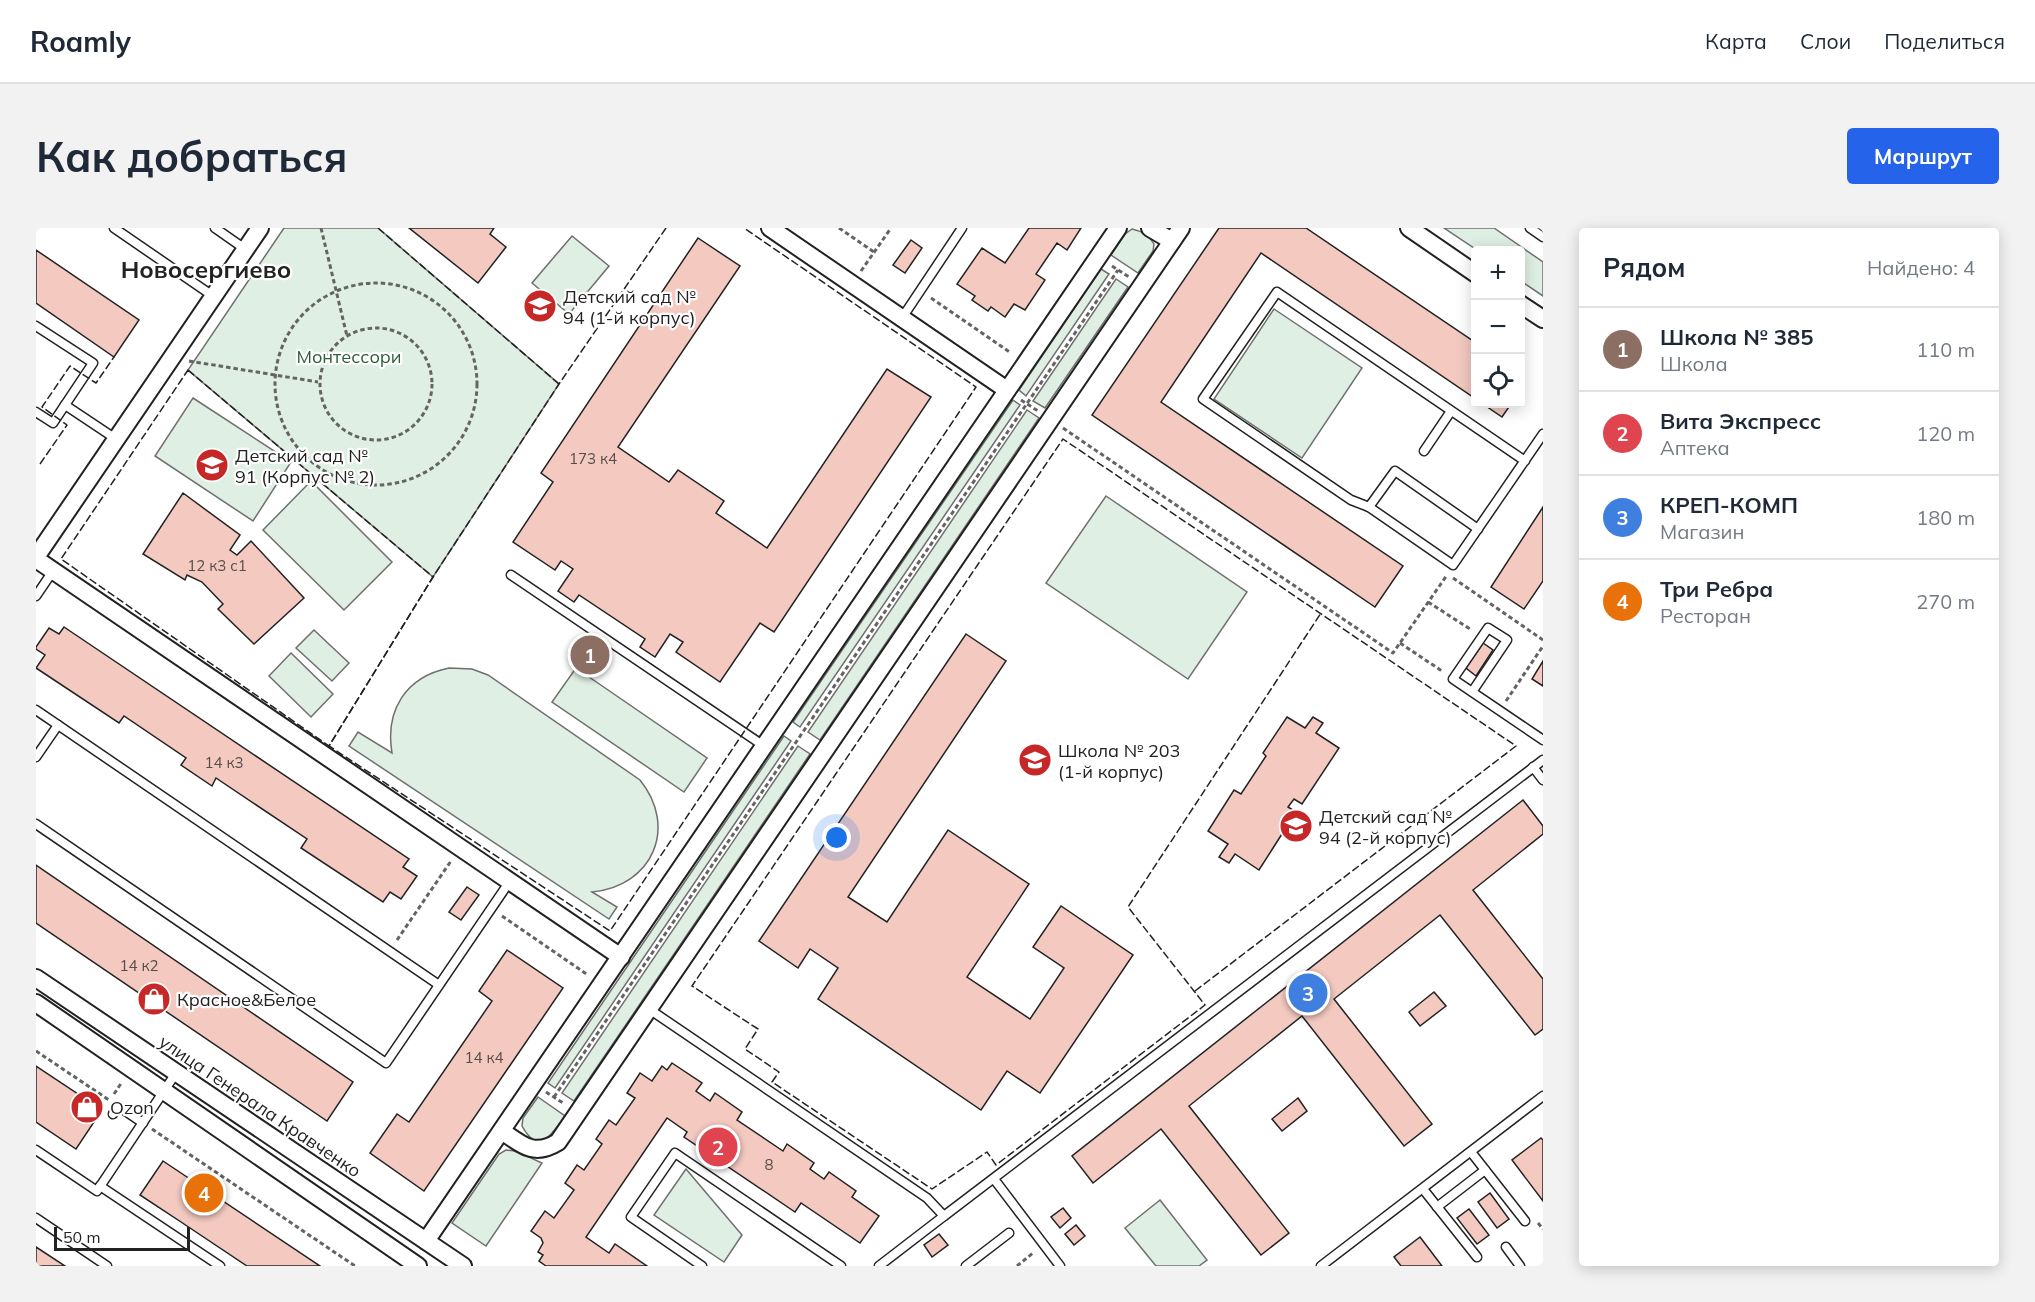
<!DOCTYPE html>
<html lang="ru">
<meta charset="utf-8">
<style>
body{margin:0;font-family:Mulish,sans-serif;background:#f2f2f3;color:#1f2937}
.controls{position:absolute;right:18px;top:18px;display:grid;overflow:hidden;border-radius:6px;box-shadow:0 3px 15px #0003}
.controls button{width:54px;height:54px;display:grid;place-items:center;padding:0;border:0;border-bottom:2px solid #e0e1e3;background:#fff;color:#1f2937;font:30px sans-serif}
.scale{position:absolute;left:18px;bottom:15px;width:136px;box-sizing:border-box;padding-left:6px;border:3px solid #222;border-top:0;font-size:16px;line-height:21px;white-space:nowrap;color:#222;-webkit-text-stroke:4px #fff;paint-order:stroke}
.you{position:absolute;left:801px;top:610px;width:21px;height:21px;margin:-15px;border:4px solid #fff;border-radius:50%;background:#1a73e8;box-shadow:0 0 0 9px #1a73e833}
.badge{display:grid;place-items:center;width:39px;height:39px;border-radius:50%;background:#2563eb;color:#fff;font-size:20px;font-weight:700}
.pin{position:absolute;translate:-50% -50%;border:3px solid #fff;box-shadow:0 2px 6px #0006}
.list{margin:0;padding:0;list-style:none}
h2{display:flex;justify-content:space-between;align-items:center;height:78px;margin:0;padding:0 24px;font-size:26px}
h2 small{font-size:20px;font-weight:400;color:#747a83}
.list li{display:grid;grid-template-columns:39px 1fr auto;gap:18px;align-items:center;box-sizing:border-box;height:84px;padding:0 24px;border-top:2px solid #e0e1e3}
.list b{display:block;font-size:22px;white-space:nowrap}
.list p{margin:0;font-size:20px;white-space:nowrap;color:#747a83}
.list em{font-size:20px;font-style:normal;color:#747a83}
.icon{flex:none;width:33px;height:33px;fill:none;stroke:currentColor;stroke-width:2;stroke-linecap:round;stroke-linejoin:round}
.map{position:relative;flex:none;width:1507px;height:1038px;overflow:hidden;border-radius:6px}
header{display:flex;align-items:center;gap:36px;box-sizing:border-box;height:84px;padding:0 30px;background:#fff;border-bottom:2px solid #e0e1e3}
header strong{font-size:28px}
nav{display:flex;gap:33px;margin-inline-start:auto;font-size:21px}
.intro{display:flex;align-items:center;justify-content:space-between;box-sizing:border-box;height:144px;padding:0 36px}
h1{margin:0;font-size:42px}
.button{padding:15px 27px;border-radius:6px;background:#2563eb;color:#fff;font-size:21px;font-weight:700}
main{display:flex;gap:36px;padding:0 36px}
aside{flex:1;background:#fff;border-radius:6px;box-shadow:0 3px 15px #0003}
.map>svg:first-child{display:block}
.green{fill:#e0efe3;stroke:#6f6f6f;stroke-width:1.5}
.building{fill:#f3c9c0;stroke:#222;stroke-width:1.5}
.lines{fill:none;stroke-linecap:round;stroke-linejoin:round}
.lane-casing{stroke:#222;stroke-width:11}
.street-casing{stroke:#222;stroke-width:20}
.path{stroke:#646464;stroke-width:3;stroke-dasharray:4.5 3;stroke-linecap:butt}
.lane{stroke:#fff;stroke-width:8}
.street{stroke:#fff;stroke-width:16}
.fence{stroke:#222;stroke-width:1.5;stroke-dasharray:8 3;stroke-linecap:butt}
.labels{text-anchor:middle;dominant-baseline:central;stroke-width:4.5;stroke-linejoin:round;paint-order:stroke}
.number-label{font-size:15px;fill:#564c4a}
.poi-label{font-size:18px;fill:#222;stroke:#fff;text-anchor:start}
.park-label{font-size:18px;fill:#2f5e38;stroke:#fff}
.street-label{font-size:18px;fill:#222;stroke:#fff}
.district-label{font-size:24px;font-weight:bold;fill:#222;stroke:#fff}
</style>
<header>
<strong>Roamly</strong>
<nav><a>Карта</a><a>Слои</a><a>Поделиться</a></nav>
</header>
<div class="intro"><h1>Как добраться</h1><a class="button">Маршрут</a></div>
<main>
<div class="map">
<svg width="1507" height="1038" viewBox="0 0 1507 1038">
<rect width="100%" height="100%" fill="#fff"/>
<g class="green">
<path d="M248,0H342L523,156L397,349L152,142Z"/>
<path d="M1408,0H1458L1507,34V68L1485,53L1484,22H1441Z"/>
<path d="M1096,1C1106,3 1113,7 1118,16L1117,23L1102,45L1075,27L1089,6Z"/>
<path d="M536,8L573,38L533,86L496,55Z"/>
<path d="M1065,41L1073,46L990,168L983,162Z"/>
<path d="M1080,51L1092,59L1009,180L997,173Z"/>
<path d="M1238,81L1326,140L1266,230L1178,171Z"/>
<path d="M157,170L255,234L217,293L119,228Z"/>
<path d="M977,172L984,177L764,499L757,494Z"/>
<path d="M991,182L1003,190L784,512L772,504Z"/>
<path d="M275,253L356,334L308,382L227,302Z"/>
<path d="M1070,268L1211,364L1152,451L1010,355Z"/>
<path d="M278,402L313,435L296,453L260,420Z"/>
<path d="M255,425L297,466L275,489L233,448Z"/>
<path d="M413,440L436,441L452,447L604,552C642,599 617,658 556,664L581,679L573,691L313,518L322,504L356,525C349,483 369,449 413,440Z"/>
<path d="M540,440L671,530L648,564L516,474Z"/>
<path d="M748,508L755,513L519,860L512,855Z"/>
<path d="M762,518L774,526L538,873L526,865Z"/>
<path d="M502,869L529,888C516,906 503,929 486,898L487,890Z"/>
<path d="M470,922L480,923L506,935L450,1018L416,995L463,926Z"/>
<path d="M650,941L706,1007L688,1034L618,987Z"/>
<path d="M1124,972L1171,1032L1163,1038H1120L1089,1000Z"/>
</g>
<g class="building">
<path d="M373,0H458L454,6L470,19L442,55Z"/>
<path d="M993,0H1045L1031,22L1021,15L1000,46L1009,52L989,82L978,76L969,89L955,79L952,83L936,72L939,68L921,56L946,20L969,35Z"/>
<path d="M1183,0H1270L1440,115V171L1225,25L1125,174L1367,338L1339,379L1056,187Z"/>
<path d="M662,10L704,38L582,219L633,254L642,242L688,273L680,285L731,320L851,141L895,169L738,404L724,395L684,454L640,424L647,414L634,406L619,429L604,419L609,411L543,367L538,374L522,363L537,341L525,333L519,342L477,314L517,254L505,245Z"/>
<path d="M875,12L886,20L869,45L857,37Z"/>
<path d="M0,22L103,92L78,129L0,75Z"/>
<path d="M1447,176H1475L1466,189Z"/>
<path d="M147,265L204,307L194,322L201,327L215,313L268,370L218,416L182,381L187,376L166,354L151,347L149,352L107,326Z"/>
<path d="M1507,279V353L1488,381L1455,359Z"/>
<path d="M28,399L373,631L367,639L381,648L365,671L354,664L347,674L265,620L271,611L180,550L176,558L145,537L150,530L88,488L83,495L0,440L9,427L0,421V419L13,400L23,406Z"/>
<path d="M930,406L970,433L812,669L851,694L912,602L993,656L931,749L994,791L1028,740L997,719L1025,678L1097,727L1004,865L971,843L945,882L782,771L802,740L774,721L762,740L723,713Z"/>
<path d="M1447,415L1457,422L1440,448L1430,440Z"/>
<path d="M1507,433V458L1496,451Z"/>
<path d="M1251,489L1269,500L1277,489L1287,495L1280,505L1303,520L1266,576L1258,571L1252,579L1260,584L1223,642L1199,626L1193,635L1183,629L1192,616L1172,603L1198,562L1205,566L1230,528L1227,525Z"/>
<path d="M1487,572L1507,598V606L1437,662L1507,751V801L1499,807L1404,687L1298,771L1396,896L1368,918L1266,788L1153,878L1253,1005L1225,1027L1125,901L1057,955L1036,928Z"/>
<path d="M0,637L317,854L291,893L0,695Z"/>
<path d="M431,659L443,667L425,692L413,684Z"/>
<path d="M471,722L527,760L388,963L334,925L361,886L373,894L456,773L443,763Z"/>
<path d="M1398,764L1410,778L1384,798L1373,784Z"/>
<path d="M636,835L666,855L660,863L674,873L679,865L706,884L701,892L747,923L751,916L778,935L774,941L788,951L793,944L820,963L816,969L843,988L824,1015L765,975L759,984L648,909L651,904L631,890L550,1009L573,1025L579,1016L611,1038H510L503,1033L507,1027L502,1024L507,1015L505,1010L495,1003L509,983L518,990L538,962L529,955L541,937L548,942L566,916L560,911L573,892L580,897L599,870L591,865L604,845L616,853L626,838L631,842Z"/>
<path d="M0,838L66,882L40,921L0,894Z"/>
<path d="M1262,870L1271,883L1246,903L1236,891Z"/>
<path d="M1505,910L1507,912V973L1476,932Z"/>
<path d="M127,933L284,1038H211L148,996L104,967Z"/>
<path d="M1454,965L1473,991L1461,1000L1442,974Z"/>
<path d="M1027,980L1035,990L1024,1000L1015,989Z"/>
<path d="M1433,981L1453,1007L1441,1016L1421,990Z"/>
<path d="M1040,997L1049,1008L1038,1017L1029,1006Z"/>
<path d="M903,1006L912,1017L896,1029L888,1017Z"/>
<path d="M1384,1009L1406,1038H1365L1358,1029Z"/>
<path d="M0,1019L29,1038H0Z"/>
</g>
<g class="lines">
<g class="lane-casing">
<g id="lane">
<path d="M78,0L177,68"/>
<path d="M179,0L209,21"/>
<path d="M1494,0L1507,9"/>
<path d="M866,90L926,0"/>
<path d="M0,98L57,135L17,195L0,184"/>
<path d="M29,177L80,211"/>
<path d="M1388,223L1415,183"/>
<path d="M1489,233L1241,64L1167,171L1315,272L1333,279L1417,337C1447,293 1477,250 1507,206"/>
<path d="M1333,279L1359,243L1442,301"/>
<path d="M475,347L728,518"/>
<path d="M0,368L17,343"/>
<path d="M1436,464L1471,412L1452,400L1417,451L1507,512"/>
<path d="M0,482L22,497"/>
<path d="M0,529L22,497L403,757"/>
<path d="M1497,539L1507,552"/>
<path d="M0,596L350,835L474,653"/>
<path d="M613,781L891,970L908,988L843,1038"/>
<path d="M77,886L82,878L107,895"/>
<path d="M0,922L61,963L140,845"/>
<path d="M1435,924L1489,993"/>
<path d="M958,951L1024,1038"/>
<path d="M64,958L184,1038"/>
<path d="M1387,961L1441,1029"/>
<path d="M1401,979L1449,942"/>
<path d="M908,988L1507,532"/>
<path d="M0,990L71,1038"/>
<path d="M1470,1019L1484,1038"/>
<path d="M666,1038L595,989L639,925L805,1038"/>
<path d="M930,1038L973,1005"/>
<path d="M1285,1038L1507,868"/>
</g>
</g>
<g class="street-casing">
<g id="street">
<path d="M734,0L971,162"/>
<path d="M1114,0L1136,13"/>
<path d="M1373,0L1440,46"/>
<path d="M1484,76L1507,91"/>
<path d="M0,329L224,0"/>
<path d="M0,331L585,729"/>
<path d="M0,750L427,1038"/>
<path d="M0,775L382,1038"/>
<path d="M466,903C486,917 498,929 522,914L1145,0"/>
<path d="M390,1013L1082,0"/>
</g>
</g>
<g class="path">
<path d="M285,0L311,108"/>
<path d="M803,0L838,24"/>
<path d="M1076,38L1093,49"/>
<path d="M825,43L855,0"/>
<circle cx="340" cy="156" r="101"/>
<path d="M895,70L975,125"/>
<circle cx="340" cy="156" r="56"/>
<path d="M153,133L282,154"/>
<path d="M985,172L1002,183"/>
<path d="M1027,200L1357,425L1411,347"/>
<path d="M1417,350L1507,412"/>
<path d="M1392,374L1434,401"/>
<path d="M1364,415L1406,443"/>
<path d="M1470,473L1507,418"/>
<path d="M466,688L552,747"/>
<path d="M361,712L415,633"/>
<path d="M0,823L73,872"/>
<path d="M510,864L527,875"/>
<path d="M78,866L86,854"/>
<path d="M518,869L1082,42"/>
<path d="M116,901L319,1038"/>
<path d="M1502,995L1507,1001"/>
<path d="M981,1038L997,1025"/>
</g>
<use href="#lane" class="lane"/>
<use href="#street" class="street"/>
<g class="fence">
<path d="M342,0L523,156"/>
<path d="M630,0L523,156L397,349L293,518L574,703L940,159L708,0"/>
<path d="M152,142L397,349L293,518L25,331Z"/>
<path d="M4,236L31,197L6,179L34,138L60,155L78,129"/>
<path d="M1159,763L1480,518L1027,211L656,758L722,801L709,821L743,844L736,854L896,961L951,924L960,937L1169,777L1092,679L1285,385"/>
</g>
</g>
<defs>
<g id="school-disc" transform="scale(1.725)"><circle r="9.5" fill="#c62828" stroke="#fff"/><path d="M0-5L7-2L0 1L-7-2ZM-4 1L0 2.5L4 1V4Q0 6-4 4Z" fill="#fff"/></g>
<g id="shop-disc" transform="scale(1.725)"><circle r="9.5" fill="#c62828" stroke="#fff"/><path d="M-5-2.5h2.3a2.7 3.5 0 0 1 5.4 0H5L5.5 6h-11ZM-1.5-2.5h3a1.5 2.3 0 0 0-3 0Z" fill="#fff"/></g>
</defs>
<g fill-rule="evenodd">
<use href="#school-disc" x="504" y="78"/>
<use href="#school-disc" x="176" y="237"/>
<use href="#school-disc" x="999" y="532"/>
<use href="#school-disc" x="1260" y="598"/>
<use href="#shop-disc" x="118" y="771"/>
<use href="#shop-disc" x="51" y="879"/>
</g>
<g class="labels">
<g class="number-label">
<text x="557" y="230">173 к4</text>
<text x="181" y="337">12 к3 c1</text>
<text x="188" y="534">14 к3</text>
<text x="103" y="737">14 к2</text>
<text x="448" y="829">14 к4</text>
<text x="733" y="936">8</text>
</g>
<g class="poi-label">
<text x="527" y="68">Детский сад №<tspan x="527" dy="21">94 (1-й корпус)</tspan></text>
<text x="199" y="227">Детский сад №<tspan x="199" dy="21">91 (Корпус № 2)</tspan></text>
<text x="1022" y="522">Школа № 203<tspan x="1022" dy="21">(1-й корпус)</tspan></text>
<text x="1283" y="588">Детский сад №<tspan x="1283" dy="21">94 (2-й корпус)</tspan></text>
<text x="141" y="771">Красное&amp;Белое</text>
<text x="74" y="879">Ozon</text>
</g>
<g class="park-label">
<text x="313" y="128">Монтессори</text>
</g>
<g class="street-label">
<text transform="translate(224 878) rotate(34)">улица Генерала Кравченко</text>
</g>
<g class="district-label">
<text x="170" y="41">Новосергиево</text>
</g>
</g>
</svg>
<div class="controls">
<button>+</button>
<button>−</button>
<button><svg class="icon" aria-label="locate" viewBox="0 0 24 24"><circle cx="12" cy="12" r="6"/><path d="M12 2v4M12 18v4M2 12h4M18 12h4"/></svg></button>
</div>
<div class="scale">50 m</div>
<div class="you"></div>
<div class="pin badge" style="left:554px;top:427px;background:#8d6e63">1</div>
<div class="pin badge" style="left:682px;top:919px;background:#e0444e">2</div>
<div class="pin badge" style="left:1272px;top:765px;background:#3f7fe0">3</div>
<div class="pin badge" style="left:168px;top:965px;background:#e8710a">4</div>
</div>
<aside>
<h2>Рядом<small>Найдено: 4</small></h2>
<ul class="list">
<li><span class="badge" style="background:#8d6e63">1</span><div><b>Школа № 385</b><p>Школа</p></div><em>110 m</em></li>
<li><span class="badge" style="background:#e0444e">2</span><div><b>Вита Экспресс</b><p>Аптека</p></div><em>120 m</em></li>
<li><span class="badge" style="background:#3f7fe0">3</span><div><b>КРЕП-КОМП</b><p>Магазин</p></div><em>180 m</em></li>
<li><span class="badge" style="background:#e8710a">4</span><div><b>Три Ребра</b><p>Ресторан</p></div><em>270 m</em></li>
</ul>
</aside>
</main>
